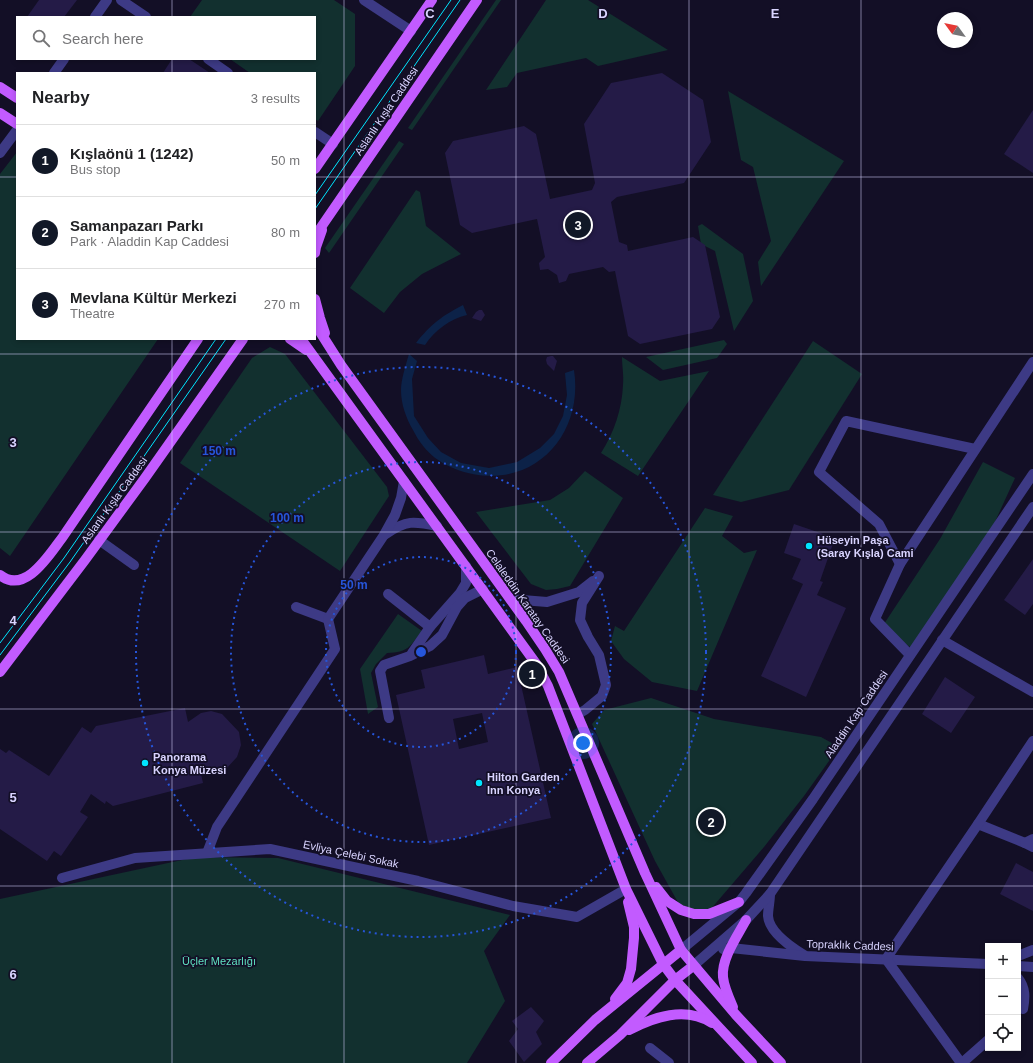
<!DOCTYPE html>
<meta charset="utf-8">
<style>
body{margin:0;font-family:Arial,sans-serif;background:#f6f6f6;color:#202124}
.controls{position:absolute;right:12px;bottom:12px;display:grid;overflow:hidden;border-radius:0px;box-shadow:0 2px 6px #0003}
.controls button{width:36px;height:36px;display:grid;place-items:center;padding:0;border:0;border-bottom:1px solid #e0e0e0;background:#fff;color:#202124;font:20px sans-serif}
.compass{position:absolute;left:937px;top:12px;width:36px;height:36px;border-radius:50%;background:#fff;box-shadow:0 2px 6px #0003;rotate:303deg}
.you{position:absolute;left:583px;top:743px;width:14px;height:14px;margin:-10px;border:3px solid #fff;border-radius:50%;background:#1a73e8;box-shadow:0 0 0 6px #1a73e833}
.badge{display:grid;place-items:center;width:26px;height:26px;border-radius:50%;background:#111827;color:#fff;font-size:13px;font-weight:700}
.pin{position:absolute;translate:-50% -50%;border:2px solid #fff;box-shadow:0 1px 4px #0006}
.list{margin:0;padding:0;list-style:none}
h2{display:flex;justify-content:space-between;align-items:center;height:52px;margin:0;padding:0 16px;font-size:17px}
h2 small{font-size:13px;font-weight:400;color:#757577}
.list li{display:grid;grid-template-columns:26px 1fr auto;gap:12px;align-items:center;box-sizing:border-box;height:72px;padding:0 16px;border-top:1px solid #e0e0e0}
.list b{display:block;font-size:15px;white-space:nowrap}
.list p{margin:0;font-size:13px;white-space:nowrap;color:#757577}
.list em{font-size:13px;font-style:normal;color:#757577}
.icon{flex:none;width:22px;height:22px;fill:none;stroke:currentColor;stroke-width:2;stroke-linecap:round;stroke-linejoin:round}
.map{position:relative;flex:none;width:1033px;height:1063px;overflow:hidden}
.search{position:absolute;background:#fff;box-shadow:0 2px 6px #0003;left:16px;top:16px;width:300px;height:44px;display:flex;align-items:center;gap:10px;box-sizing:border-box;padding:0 14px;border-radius:0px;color:#757577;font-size:15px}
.panel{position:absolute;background:#fff;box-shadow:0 2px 6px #0003;left:16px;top:72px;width:300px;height:268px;border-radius:0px}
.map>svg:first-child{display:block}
.green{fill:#12302f}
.water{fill:#0c2248}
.building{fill:#241b47;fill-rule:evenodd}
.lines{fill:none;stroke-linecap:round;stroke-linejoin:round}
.minor{stroke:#3d3a85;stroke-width:10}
.major{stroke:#c25bff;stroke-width:10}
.tram{stroke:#00e5ff;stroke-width:1}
.grid{fill:none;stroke:#d9d4ff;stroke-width:1;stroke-opacity:0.55}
.ring{fill:none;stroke:#2655da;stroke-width:2;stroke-dasharray:2 4}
.poi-dot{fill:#00e5ff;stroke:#130f26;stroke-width:1.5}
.labels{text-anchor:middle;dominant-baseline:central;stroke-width:3.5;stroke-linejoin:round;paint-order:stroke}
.street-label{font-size:11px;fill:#d9d4ff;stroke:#130f26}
.poi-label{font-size:11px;font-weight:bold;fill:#d9d4ff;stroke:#130f26;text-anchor:start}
.park-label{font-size:11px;fill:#5fe0c0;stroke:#130f26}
.grid-label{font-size:13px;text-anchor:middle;font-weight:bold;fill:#d9d4ff;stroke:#130f26;stroke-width:3.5;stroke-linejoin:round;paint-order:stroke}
.centre{fill:#2655da;stroke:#130f26;stroke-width:2}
.ring-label{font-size:12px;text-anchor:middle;font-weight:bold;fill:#2655da;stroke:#130f26;stroke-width:3.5;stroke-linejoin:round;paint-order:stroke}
</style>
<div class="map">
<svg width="1033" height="1063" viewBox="0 0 1033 1063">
<rect width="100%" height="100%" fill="#130f26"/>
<g class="green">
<path d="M202,0H334L355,14V66L318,121L315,119V73H250L230,59H315V17H190Z"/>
<path d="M496,0H501L412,130L408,128Z"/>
<path d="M546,0H588L668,50L598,66L586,58L517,73L507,87L486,90Z"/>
<path d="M728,91L844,161L761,286L758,262L771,241L753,167L741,160Z"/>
<path d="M399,141L404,144L329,253L325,248Z"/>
<path d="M17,152V339H158L10,556L0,548V174Z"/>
<path d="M416,190L420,192L426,226L461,254L422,274L400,292L384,313L350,288Z"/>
<path d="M702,224L743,254L753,301L734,331L715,251L701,244L698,226Z"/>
<path d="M724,340L727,344L717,358L663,370L646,357Z"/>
<path d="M813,341L862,374L789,490L741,502L713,495Z"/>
<path d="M270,347L285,354L387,487L389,496L340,571L180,463L252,358Z"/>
<path d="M622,357L660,381L709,371L638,476L601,453C614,433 622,409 623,385C624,376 622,366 622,357Z"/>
<path d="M983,462L1015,478L988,537L913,649L882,627L940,539Z"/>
<path d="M585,471L623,498L570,586L557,589L546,590L531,584L476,512L550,500L569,488Z"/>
<path d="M705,508L733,516L722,536L744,553L757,550L697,691L652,682L624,659L611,641L615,626L624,631Z"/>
<path d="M398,614L422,631C409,647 409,652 387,653L376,664L371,673L378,707L368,714L360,669Z"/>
<path d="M651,698L714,719L821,737L839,747L804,796L764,847L710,910L695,913L680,906L655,861L592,724L604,710Z"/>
<path d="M196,857L278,858L510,915L484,951L505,1001L467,1063H0V899Z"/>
</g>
<g class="water">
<path d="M463,305L467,315C450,319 435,330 425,345L416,343C431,324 442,316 463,305Z"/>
<path d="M409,354L417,361L412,379L414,416L428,438L441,452L461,463L489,468L517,462L540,448L554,434L563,416L567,395L565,373L574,370C584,435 534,489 468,473C442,466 425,454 413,430C406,418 401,404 401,390C401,380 406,364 409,354Z"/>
</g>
<g class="building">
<path d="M39,0H77L64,17H27Z"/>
<path d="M172,59H189L210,73H163Z"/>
<path d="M662,73L703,100L711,142L684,183L617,197L611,202L619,242L627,245L628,251L693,237L705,245L720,317L712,329L640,344L628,336L615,271L609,272L603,267L569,274L566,281L559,283L557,275L548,269L540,270L539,263L545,257L537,219L472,233L460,225L445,153L453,141L524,126L536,134L550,199L592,190L595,183L584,124L611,83Z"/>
<path d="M1033,110V173L1004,154Z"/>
<path d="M479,310H482L485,315L481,321L472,318L476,312Z"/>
<path d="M551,356H553L557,361L554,371L547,364L546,360L547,357Z"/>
<path d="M794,524L835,538L820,581L823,582L817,595L846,608L806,697L761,676L803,584L792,579L801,559L784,553Z"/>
<path d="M1033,559V604L1025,615L1004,600Z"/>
<path d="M484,655L488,674L517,667L551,818L429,845L396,695L425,688L421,670ZM482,713L488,742L459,749L453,719Z"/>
<path d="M945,677L975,697L951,733L922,714Z"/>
<path d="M185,708L188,722L201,713L211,711L222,714L239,732L241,745L237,757L225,770L217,774H201L203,783L113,806L106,801L105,804L91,794L80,812L88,817L61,856L54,851L47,861L0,829V749L6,753L9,750L49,776L82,727L91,733L96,726Z"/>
<path d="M1016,863L1033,872V911L1000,894Z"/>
<path d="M531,1007L544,1021L536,1032L542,1044L524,1062L509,1041L518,1029L512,1021Z"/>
</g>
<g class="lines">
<g class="minor">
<path d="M121,0L146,17"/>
<path d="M364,0L411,31"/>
<path d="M95,17L107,0"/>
<path d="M208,59L228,73"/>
<path d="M54,73L64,59"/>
<path d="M315,132L333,144"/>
<path d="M0,153L17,130"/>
<path d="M386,534C406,520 414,521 437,526"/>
<path d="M99,540L134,565"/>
<path d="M900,564L879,524L819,472L846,421L975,449"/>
<path d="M388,594L430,627"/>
<path d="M510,599L547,602L579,592L593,581"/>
<path d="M296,607L328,619"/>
<path d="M942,640L1033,692"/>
<path d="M412,653L430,627L460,593L466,583V566"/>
<path d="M910,655L875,619L900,564L1033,362"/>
<path d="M578,714L585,710L602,696L606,685L599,655L588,637L580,620L582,603L599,576"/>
<path d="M389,718L380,671L384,665L410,656L430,646L442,635L457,607L465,598L483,589"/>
<path d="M978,824L1025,843"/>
<path d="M1033,839L1025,843L1033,847"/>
<path d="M207,853L217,827L335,649L328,619L384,535L395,515L401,498L404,481"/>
<path d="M62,878L135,858L270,849L418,881L513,906L577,917L626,889"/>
<path d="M770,894C770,901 768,909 768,916C769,932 791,947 804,955"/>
<path d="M723,949L731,948L805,956L988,964"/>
<path d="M681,950L739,902L746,893L813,799L1033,474"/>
<path d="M1018,956L1033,950"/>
<path d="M693,966L746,920L770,894L1033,507"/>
<path d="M1018,966L1033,967"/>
<path d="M1018,978C1026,988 1025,998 1023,1009"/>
<path d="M650,1048L669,1063"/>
<path d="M961,1063L886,959L978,824L1033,741"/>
<path d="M962,1063L988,1040"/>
</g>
<g class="major">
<path d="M0,87L17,98"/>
<path d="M0,113L17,124"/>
<path d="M315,169L432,0"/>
<path d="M315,236L477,0"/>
<path d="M315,253L316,247L322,230"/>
<path d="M315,299L320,318L325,333"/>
<path d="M315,324L341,365L526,621L545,649L559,672L645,873L681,950L736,1015L781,1063"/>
<path d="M290,339L306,350"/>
<path d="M301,339L537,665L548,686L626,889L663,964L675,980L752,1063"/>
<path d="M0,575C25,595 49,555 62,538L198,339"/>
<path d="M0,672L85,560L145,478L243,339"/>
<path d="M656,887L667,901L681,910L694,914H709L739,902"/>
<path d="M615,999L627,983L631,969L634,938V927L628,902"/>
<path d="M733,1007C729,998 724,987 723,977C721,959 738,935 746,920"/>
<path d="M629,1030C654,1017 685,1006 712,1023"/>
<path d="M551,1063L595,1020L681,950"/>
<path d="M587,1063L620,1035L675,980L693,966"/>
</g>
<g class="tram">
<path d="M315,195L451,0"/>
<path d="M315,209L460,0"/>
<path d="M0,643L64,558L216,339"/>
<path d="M0,655L70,562L226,339"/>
</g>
</g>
<path class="grid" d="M172,0V17M344,0V1063M516,0V1063M689,0V1063M861,0V1063M172,59V73M0,177H17M315,177H1033M172,339V1063M0,354H1033M0,532H1033M0,709H1033M0,886H1033"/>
<g class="ring">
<circle cx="421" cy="652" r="95"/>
<circle cx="421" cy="652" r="190"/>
<circle cx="421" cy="652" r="285"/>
</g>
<g class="poi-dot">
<circle cx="809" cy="546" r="4"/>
<circle cx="145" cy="763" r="4"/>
<circle cx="479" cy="783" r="4"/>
</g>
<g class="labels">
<g class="street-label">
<text transform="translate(386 111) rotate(-56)">Aslanlı Kışla Caddesi</text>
<text transform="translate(114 500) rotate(-54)">Aslanlı Kışla Caddesi</text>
<text transform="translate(528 606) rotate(55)">Celaleddin Karatay Caddesi</text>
<text transform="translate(856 714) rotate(-56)">Aladdin Kap Caddesi</text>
<text transform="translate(351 854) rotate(12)">Evliya Çelebi Sokak</text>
<text transform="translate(850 945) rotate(2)">Topraklık Caddesi</text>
</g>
<g class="poi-label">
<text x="817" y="540">Hüseyin Paşa<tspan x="817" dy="13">(Saray Kışla) Cami</tspan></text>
<text x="153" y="757">Panorama<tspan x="153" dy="13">Konya Müzesi</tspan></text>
<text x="487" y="777">Hilton Garden<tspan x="487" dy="13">Inn Konya</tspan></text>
</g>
<g class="park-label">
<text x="219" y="961">Üçler Mezarlığı</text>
</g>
</g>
<g class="grid-label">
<text x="430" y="18">C</text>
<text x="603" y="18">D</text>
<text x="775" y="18">E</text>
<text x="13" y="447">3</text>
<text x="13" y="625">4</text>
<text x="13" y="802">5</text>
<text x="13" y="979">6</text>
</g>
<circle cx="421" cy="652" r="6" class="centre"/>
<g class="ring-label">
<text x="219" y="455">150 m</text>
<text x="287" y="522">100 m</text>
<text x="354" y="589">50 m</text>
</g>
</svg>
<div class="controls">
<button>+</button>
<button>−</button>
<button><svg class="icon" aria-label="locate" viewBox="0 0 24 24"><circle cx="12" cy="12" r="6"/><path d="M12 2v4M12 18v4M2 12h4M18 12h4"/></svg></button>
</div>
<svg class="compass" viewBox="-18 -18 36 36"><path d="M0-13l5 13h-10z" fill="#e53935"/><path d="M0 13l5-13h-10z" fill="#757577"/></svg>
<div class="you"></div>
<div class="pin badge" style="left:532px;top:674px">1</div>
<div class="pin badge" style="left:711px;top:822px">2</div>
<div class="pin badge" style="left:578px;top:225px">3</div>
<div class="search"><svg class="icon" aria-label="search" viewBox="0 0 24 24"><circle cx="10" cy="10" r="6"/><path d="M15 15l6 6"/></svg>Search here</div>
<section class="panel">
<h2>Nearby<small>3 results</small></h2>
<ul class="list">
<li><span class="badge">1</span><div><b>Kışlaönü 1 (1242)</b><p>Bus stop</p></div><em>50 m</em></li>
<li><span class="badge">2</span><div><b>Samanpazarı Parkı</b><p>Park · Aladdin Kap Caddesi</p></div><em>80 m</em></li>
<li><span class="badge">3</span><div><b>Mevlana Kültür Merkezi</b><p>Theatre</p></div><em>270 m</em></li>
</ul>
</section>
</div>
